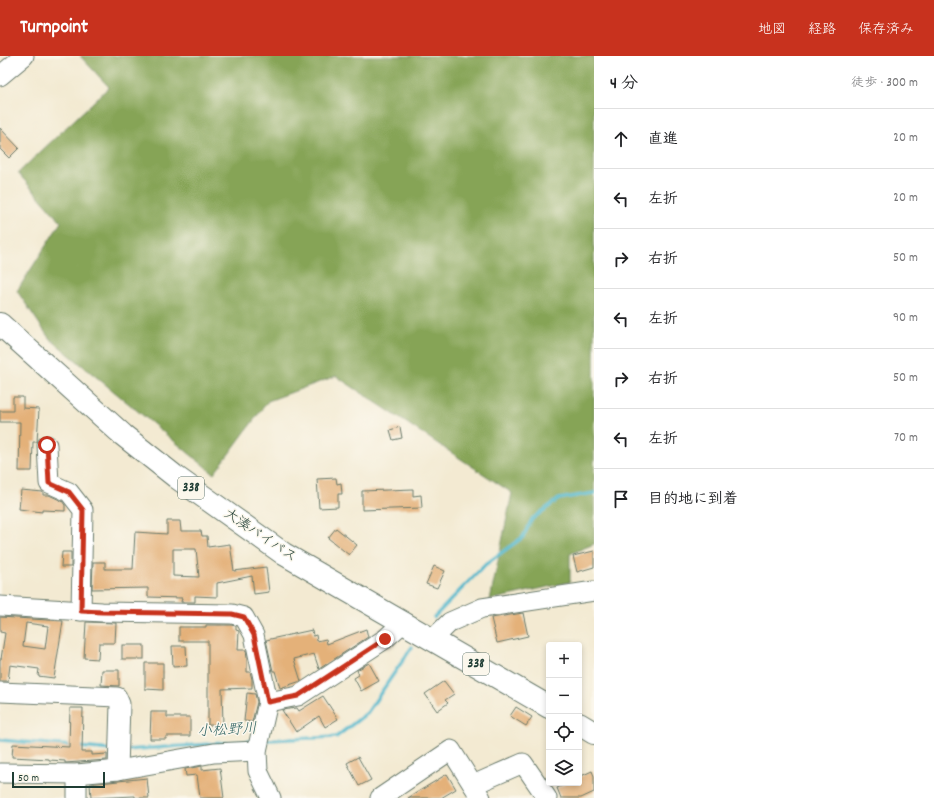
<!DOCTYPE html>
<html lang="ja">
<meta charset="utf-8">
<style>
body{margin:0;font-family:Dekko,"Klee One",sans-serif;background:#f2f2f2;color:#202124}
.controls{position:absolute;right:12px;bottom:12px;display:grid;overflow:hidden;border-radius:4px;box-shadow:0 2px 6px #0003}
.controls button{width:36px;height:36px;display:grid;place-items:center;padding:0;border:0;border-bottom:1px solid #e0e0e0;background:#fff;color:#202124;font:20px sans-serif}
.scale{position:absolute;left:12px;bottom:10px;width:93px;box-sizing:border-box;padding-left:4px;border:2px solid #1f3d34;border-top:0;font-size:11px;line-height:14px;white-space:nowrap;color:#1f3d34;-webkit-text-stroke:3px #fbf7ec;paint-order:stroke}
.stop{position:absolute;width:12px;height:12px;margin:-9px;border:3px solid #c8321e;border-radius:50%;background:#fff}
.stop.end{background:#c8321e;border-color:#fff;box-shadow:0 1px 4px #0008}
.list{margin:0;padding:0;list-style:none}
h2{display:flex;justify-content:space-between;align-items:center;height:52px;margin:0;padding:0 16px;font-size:17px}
h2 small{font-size:13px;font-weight:400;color:#757577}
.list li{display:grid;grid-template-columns:26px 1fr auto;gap:12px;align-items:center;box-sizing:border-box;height:60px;padding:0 16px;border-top:1px solid #e0e0e0}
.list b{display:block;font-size:15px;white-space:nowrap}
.list em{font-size:13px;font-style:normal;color:#757577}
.icon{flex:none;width:22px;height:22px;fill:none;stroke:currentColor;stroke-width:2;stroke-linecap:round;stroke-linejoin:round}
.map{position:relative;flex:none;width:594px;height:742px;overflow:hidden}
header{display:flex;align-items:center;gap:24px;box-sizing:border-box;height:56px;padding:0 20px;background:#c8321e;color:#fff}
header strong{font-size:19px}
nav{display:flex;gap:22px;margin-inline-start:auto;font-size:14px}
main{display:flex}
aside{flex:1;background:#fff}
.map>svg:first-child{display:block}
.forest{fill:#86a457;stroke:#527046}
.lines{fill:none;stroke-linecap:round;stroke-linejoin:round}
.stream{stroke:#4cb5ca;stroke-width:3.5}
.building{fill:#e4b179;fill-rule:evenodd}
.minor-casing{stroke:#697a6b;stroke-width:21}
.highway-casing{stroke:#697a6b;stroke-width:24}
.minor{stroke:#fff;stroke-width:19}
.highway{stroke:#fff;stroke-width:22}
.route{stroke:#c8321e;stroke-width:5}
.labels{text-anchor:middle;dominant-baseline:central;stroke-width:3;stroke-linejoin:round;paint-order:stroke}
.shield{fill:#fbf7ec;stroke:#61756b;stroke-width:1}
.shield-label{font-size:13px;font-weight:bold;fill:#1f3d34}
.street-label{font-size:14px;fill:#1f3d34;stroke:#fbf7ec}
.water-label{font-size:15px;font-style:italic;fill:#2c6161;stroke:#fbf7ec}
</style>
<header>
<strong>Turnpoint</strong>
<nav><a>地図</a><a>経路</a><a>保存済み</a></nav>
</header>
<main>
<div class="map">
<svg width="594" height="742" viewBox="0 0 594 742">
<rect width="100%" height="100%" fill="#fbf7ec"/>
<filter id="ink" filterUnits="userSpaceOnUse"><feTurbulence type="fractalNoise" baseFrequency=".025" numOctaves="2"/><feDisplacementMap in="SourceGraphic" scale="8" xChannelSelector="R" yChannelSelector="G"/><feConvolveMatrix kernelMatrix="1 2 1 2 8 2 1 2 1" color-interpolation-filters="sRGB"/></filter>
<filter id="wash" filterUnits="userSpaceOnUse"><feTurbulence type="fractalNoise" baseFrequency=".012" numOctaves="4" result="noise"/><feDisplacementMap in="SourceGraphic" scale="16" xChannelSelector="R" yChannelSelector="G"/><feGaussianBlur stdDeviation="0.9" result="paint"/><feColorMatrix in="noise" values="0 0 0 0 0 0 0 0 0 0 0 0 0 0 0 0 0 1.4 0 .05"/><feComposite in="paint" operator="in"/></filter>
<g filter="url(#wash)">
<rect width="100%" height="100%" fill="#f3ead2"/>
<path class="forest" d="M80,0H594V488L570,498V526L490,544L512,437L336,320L268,345L214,418L49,282L17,235L61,166L18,117L109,31Z"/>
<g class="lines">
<g class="stream">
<path d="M434,561L486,508L523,481L532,463L559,443L594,437"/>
<path d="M0,684L73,690"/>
<path d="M266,684L336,681L367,657L412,591"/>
<path d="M79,691L112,694"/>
<path d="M125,694L254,685"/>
</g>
</g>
<g id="blocks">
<g class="building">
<path d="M0,72L19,92L9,102L0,93Z"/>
<path d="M13,341H23V352L39,353L37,386H33L32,415H19L20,366H0V355H13Z"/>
<path d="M400,371L402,382L393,384L390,374Z"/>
<path d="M336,422L337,428L341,427L342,438H338V451L319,452L317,423Z"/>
<path d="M413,433V440L421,439L422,452L362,454V435Z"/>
<path d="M21,434L43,436V439H49L62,445L65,449V455L42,454V456L19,453Z"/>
<path d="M167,465H180L181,475H201L202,480H207L208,491L230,488L234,515L266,511L269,536L254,538L252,520L217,527V541L195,540V546H181L182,542L148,541V532L92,533L93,506H105V513H133L135,476L167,478ZM173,493H196L199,521L173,520Z"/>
<path d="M336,472L357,489L349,499L328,482Z"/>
<path d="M594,495V511L577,516L573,500Z"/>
<path d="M62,496H71V511H61Z"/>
<path d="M434,510L445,515L437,532L426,528Z"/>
<path d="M523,557L528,580L497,587L491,562Z"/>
<path d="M0,561L63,565L54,622L38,620L39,613L10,609L8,625H0V603H1L5,577L0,576ZM26,567L48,570L45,593L23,590Z"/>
<path d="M86,566L116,567L115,587H99L98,603L84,602Z"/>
<path d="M206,569H231L236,570V574L239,575L238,594H246L247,601V616H250L252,623V632L222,633L223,669H208V585H179V571H206Z"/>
<path d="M366,573L368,581L319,613L314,598L294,603L301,625L280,632L275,615H273L266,584L312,574L313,580L316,579L317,585L326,583L327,588Z"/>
<rect x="122" y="589" width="22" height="14"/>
<path d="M172,590H186L187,610L173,611Z"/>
<path d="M145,607H163V634L145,633Z"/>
<path d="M369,607L379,625L361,635L354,622L359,619L357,614Z"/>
<path d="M102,614H119V630L101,629Z"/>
<path d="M444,625L454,638L445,644L448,647L437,655L425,638Z"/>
<path d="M247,637L255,638L257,646L252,666L244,665Z"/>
<path d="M323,640L338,663L325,671L319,660L296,676L282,654L297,652L299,655Z"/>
<path d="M516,651L532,661L526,670L510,660Z"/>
<path d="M70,652H83L82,696H92V699L107,698V704L65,707V705L49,704V703L12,701L13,688L69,691Z"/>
<path d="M151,656H167V661H190V680H166V683H150Z"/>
<path d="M358,701L371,724L359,730L347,707Z"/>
<path d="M202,710V714L220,712L224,742H200L197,719L186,720L185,713Z"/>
<path d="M592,715L594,720V736L581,742H561L557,732L567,727H579V721Z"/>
<path d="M447,718L456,733L441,742H408Z"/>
<path d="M147,722L149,742H135V740L91,742L90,728Z"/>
</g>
</g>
</g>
<g filter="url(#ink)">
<use href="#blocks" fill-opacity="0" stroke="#697a6b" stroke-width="1"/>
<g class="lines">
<g class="minor-casing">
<g id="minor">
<path d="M0,20L24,0"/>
<path d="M47,389L49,427L69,436L83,454L81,555"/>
<path d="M0,550L102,556L232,558L244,561L254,579L268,646L257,695L258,715L271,742"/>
<path d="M433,583L450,566L482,552L594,535"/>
<path d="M0,636L117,641L120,648L118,714"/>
<path d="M268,646L298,640L385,583L404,566"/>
<path d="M0,717L77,718L118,714L214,697L257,695"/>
<path d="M77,718V742"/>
<path d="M473,729L523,707L547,742"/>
<path d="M380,742L451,694L481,742"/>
</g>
</g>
<g class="highway-casing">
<g id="highway">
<path d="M0,268L123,379L176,421L284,498L549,651"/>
<path d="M579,668L594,677"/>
</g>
</g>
<use href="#minor" class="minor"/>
<use href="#highway" class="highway"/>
</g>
</g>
<g class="lines" filter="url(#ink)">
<path class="route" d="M47,389L49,427L69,436L83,454L81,555L102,556L232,558L244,561L254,579L268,646L298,640L385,583"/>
</g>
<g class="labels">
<g class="shield">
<rect x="178" y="421" width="26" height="22" rx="3"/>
<rect x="463" y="597" width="26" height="22" rx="3"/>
</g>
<g class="shield-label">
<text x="191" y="432">338</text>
<text x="476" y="608">338</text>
</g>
<g class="street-label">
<text transform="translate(260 480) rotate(34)">大湊バイパス</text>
</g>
<g class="water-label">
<text transform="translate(227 675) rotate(-3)">小松野川</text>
</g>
</g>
</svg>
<div class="controls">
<button>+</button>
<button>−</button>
<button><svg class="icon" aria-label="locate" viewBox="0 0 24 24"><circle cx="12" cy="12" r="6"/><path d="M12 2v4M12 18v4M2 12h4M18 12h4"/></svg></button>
<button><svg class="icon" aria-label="layers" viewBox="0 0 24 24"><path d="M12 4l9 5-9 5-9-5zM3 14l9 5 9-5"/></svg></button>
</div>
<div class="scale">50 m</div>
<div class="stop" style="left:47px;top:389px"></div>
<div class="stop end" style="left:385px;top:583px"></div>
</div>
<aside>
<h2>4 分<small>徒歩 · 300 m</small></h2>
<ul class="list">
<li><svg class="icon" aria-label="ahead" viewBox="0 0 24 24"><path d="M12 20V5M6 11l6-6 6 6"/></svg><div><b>直進</b></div><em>20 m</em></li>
<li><svg class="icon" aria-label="left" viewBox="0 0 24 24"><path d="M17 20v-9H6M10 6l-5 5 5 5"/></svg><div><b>左折</b></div><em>20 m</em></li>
<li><svg class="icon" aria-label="right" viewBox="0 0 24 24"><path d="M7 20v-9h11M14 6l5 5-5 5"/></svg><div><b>右折</b></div><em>50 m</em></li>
<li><svg class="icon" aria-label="left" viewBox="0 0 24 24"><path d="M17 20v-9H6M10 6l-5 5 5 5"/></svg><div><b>左折</b></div><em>90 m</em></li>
<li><svg class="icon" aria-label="right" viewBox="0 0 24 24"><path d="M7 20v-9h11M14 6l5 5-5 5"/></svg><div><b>右折</b></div><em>50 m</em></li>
<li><svg class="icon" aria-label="left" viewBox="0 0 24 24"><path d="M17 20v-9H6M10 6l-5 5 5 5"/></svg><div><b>左折</b></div><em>70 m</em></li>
<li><svg class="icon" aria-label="arrive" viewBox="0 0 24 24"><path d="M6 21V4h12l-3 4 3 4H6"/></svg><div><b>目的地に到着</b></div></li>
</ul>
</aside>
</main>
